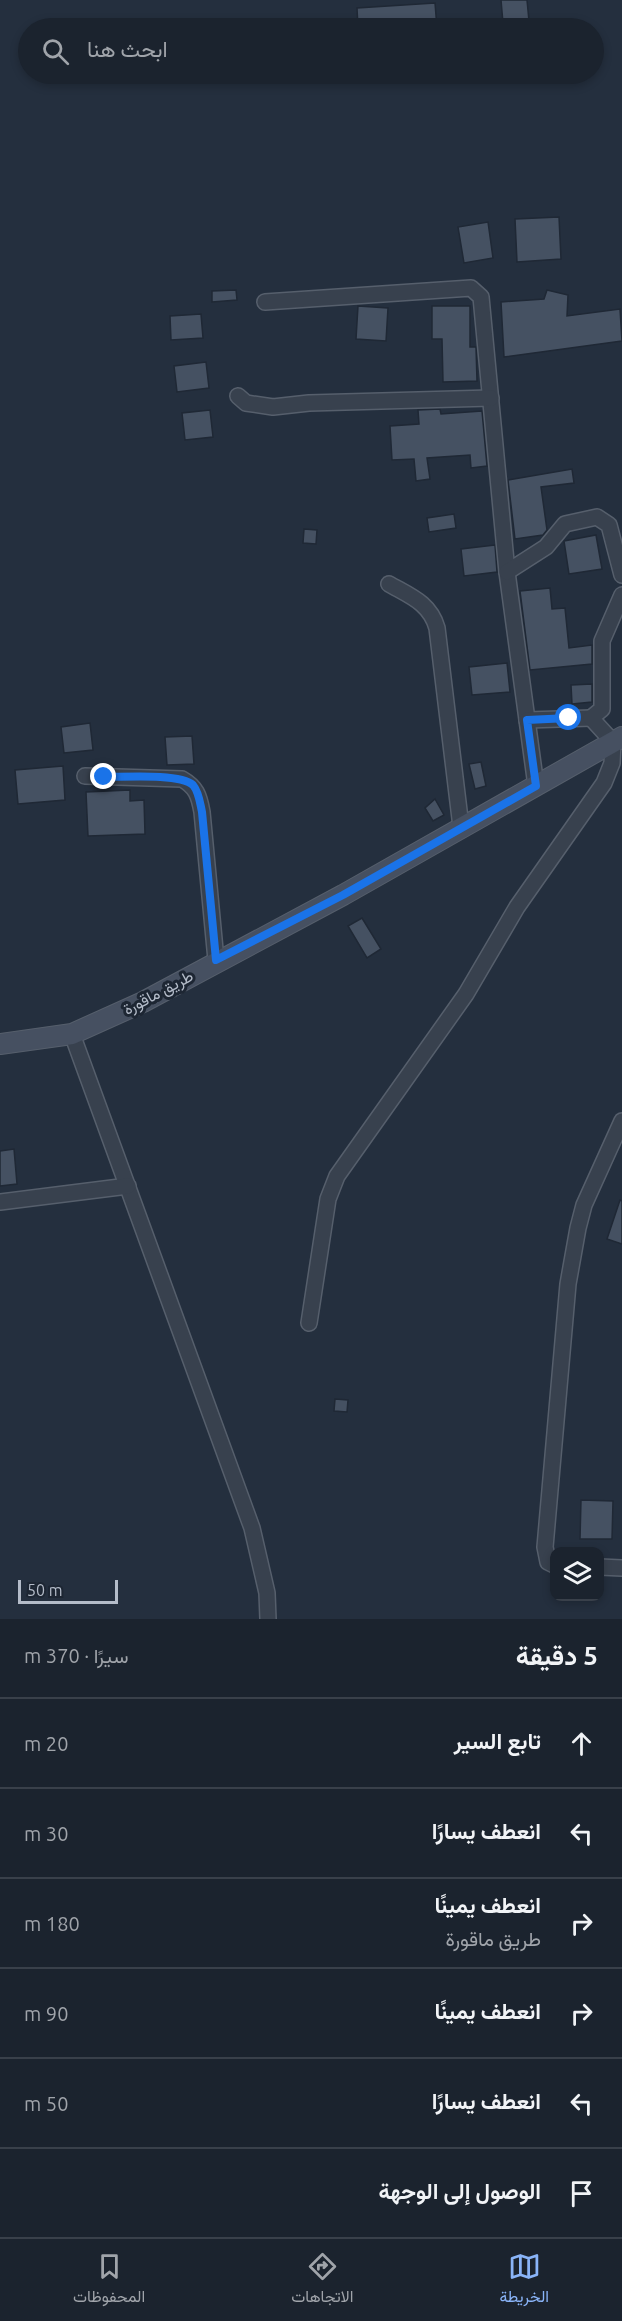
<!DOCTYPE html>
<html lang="ar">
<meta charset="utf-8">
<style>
body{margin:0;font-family:Ubuntu,Vazirmatn,sans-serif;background:#242b36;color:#f1f3f6;direction:rtl}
.controls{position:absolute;right:18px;bottom:18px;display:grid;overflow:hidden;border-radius:12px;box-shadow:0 3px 9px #0003}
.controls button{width:54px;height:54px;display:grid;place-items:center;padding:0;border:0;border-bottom:2px solid #39404a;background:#1b232e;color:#f1f3f6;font:30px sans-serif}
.scale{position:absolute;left:18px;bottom:15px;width:100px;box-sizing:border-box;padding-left:6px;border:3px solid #b4bcc9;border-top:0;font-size:16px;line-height:21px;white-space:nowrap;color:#b4bcc9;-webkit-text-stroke:4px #1d2633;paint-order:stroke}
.stop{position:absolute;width:18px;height:18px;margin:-14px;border:4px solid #1a73e8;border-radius:50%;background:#fff}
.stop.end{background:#1a73e8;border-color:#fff;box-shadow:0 2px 6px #0008}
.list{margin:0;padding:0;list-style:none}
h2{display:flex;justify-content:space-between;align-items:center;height:78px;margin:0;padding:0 24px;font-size:26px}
h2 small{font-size:20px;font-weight:400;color:#a0a4aa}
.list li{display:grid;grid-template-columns:39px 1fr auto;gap:18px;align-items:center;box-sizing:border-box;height:90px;padding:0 24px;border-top:2px solid #39404a}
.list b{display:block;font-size:22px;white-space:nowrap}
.list p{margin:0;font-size:20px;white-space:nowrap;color:#a0a4aa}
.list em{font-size:20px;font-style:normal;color:#a0a4aa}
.icon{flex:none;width:33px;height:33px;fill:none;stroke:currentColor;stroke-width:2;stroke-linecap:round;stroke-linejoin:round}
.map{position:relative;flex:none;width:622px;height:1619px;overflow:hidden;direction:ltr}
.search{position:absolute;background:#1b232e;box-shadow:0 3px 9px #0003;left:18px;right:18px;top:18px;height:66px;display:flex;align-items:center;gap:15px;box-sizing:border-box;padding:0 21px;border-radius:33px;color:#a0a4aa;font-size:22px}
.sheet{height:618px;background:#1b232e}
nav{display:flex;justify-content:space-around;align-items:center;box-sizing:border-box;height:84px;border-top:2px solid #39404a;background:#1b232e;font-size:16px;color:#a0a4aa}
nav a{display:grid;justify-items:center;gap:3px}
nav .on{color:#8ab4f8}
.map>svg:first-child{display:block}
.building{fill:#455162;stroke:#1f2835;stroke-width:1.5}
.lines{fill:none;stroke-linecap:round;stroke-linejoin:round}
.street-casing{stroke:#565f6c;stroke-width:18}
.secondary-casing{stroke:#565f6c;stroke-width:22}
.street{stroke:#38414e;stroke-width:15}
.secondary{stroke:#465061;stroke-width:20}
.route{stroke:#1a73e8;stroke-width:8}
.labels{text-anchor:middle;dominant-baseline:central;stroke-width:6;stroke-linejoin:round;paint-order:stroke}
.street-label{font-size:16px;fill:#b4bcc9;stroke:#1d2633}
</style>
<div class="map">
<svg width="622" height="1619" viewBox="0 0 622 1619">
<rect width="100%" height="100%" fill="#242f3e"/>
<g class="building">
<path d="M501,0H527L529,21L503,23Z"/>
<path d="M435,3L437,28H358L357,8Z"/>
<path d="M559,217L561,259L517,262L515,219Z"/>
<path d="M488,222L493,258L464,263L458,227Z"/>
<path d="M236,290L237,300L212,302V291Z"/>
<path d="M547,290L568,295L567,316L620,309L622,341L504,357L501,302L544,299Z"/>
<path d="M358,306L388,308L386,341L356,339Z"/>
<path d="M432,306H470V347H476L477,381L443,382L442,339H432Z"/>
<path d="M201,314L203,338L171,340L170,316Z"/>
<path d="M206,362L209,388L177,392L174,366Z"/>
<path d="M440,409L441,414L482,411L487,466L471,468L470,455L427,458L430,479L416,481L414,459L392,460L390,426L419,424L418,410Z"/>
<path d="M210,410L213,437L185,440L182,413Z"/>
<path d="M572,469L574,483L541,487L547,530L543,535L515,539L508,480Z"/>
<path d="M454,514L456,528L429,532L427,518Z"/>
<path d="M304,529L317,530L316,544L303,543Z"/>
<path d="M596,535L602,569L569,574L564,541Z"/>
<path d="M495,545L497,572L464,576L461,549Z"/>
<path d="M550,588L552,609L565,608L569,648L592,645V664L530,670L520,591Z"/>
<path d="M507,663L510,692L472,695L469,667Z"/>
<path d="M592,684V702L572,704L571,685Z"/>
<path d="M90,723L93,750L64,753L61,727Z"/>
<path d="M192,736L194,764L167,765L165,737Z"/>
<path d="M481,762L486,786L475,789L469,764Z"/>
<path d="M63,766L65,800L18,804L15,770Z"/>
<path d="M130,790V801L144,800L145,834L88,836L86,792Z"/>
<path d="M435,799L444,815L433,821L425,808Z"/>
<path d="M362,918L381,949L367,958L348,926Z"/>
<path d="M14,1149L17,1184L0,1186V1151Z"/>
<path d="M620,1200L622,1201V1244L607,1239Z"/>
<path d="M335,1399L348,1400L347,1412L334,1411Z"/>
<path d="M581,1500L613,1501L612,1539H580Z"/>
</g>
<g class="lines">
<g class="street-casing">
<g id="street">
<path d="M265,302L471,288L481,297L507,572L536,786"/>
<path d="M238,396L246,403L273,407L309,403L491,398"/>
<path d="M507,572L546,547L565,524L597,517L609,525L622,575"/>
<path d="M389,584C410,596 430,603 437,628L461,827"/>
<path d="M527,720L591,718"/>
<path d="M85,776L182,779C196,787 199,795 202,812L216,960"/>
<path d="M72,1034L252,1528L267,1593L268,1619"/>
<path d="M0,1202L128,1186"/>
<path d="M309,1323L328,1199L337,1176L466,994L517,907L604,783L612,763L613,742L591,718L602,709V641L622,595"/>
<path d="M554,1565L548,1562L545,1547L568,1284L578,1228L584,1205L622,1121"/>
<path d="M600,1567L622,1568"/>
</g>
</g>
<g class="secondary-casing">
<path id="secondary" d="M0,1044L72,1034L143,1002L343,895L622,737"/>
</g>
<use href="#street" class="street"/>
<use href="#secondary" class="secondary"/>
</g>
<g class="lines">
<path class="route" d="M104,777C124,777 180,773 193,785C199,792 200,803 202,812L216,960L343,895L536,786L527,720L569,718"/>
</g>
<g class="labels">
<g class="street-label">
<text transform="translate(158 992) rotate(-28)">طريق ماقورة</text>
</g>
</g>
</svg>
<div class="controls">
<button><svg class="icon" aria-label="layers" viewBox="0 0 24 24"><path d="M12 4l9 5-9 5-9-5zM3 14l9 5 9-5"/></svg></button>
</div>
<div class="scale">50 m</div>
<div class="stop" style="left:569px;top:718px"></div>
<div class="stop end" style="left:104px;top:777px"></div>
<div class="search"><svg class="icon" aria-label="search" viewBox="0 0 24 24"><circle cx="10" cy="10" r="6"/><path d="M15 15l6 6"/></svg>ابحث هنا</div>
</div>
<section class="sheet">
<h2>5 دقيقة<small>سيرًا · 370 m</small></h2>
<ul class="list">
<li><svg class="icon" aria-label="ahead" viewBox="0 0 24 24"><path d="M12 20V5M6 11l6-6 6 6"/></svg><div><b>تابع السير</b></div><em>20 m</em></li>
<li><svg class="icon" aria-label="left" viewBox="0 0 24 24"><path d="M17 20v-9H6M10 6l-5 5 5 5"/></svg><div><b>انعطف يسارًا</b></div><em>30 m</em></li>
<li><svg class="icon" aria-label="right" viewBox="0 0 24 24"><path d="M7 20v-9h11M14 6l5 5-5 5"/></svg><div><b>انعطف يمينًا</b><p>طريق ماقورة</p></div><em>180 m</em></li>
<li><svg class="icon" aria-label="right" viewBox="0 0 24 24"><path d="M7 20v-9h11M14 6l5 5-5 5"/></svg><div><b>انعطف يمينًا</b></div><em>90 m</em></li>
<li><svg class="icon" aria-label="left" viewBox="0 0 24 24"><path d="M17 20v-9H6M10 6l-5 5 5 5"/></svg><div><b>انعطف يسارًا</b></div><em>50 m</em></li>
<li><svg class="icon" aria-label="arrive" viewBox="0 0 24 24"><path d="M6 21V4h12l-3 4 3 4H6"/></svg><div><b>الوصول إلى الوجهة</b></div></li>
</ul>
</section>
<nav>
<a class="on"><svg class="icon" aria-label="map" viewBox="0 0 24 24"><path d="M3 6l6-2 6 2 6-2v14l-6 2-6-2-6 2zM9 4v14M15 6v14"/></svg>الخريطة</a>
<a><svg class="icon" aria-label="directions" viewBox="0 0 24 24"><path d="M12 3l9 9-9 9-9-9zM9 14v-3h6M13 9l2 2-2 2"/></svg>الاتجاهات</a>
<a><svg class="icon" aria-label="saved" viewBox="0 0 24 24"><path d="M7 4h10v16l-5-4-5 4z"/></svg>المحفوظات</a>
</nav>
